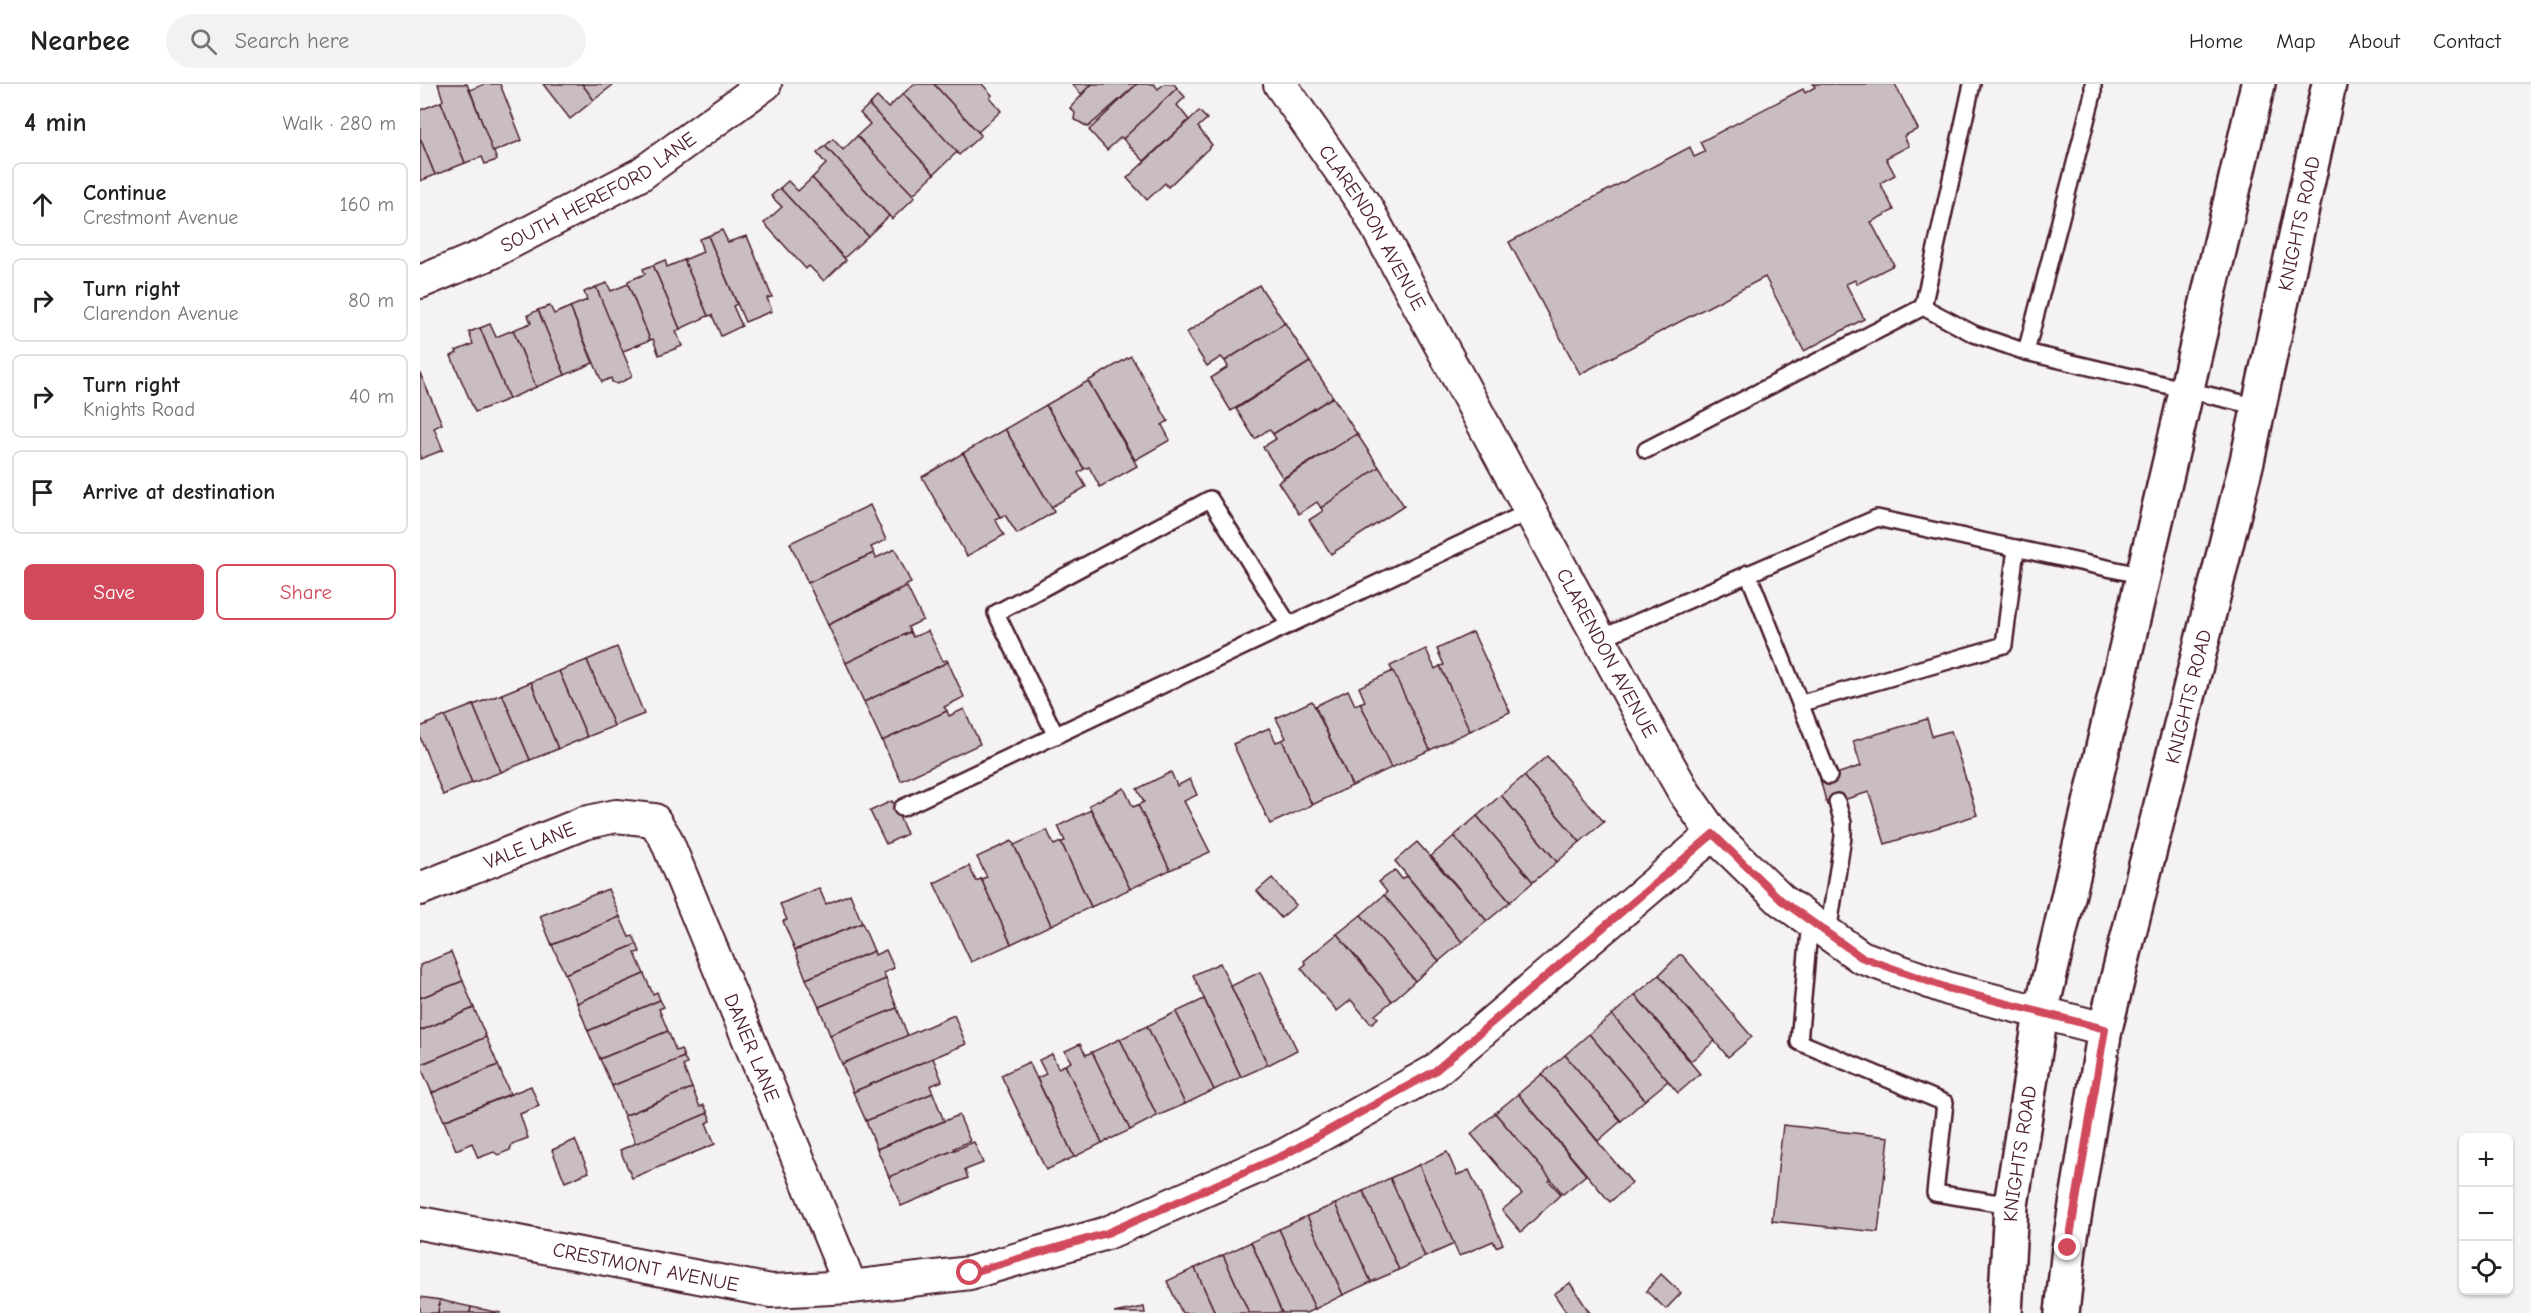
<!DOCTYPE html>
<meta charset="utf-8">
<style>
body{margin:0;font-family:"Comic Neue",sans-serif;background:#f2f2f2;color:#202124}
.controls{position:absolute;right:18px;bottom:18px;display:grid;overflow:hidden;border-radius:9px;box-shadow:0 2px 4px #0004}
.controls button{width:54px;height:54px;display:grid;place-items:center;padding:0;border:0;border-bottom:2px solid #e0e0e0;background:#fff;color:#202124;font:30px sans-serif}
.stop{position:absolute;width:18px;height:18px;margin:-14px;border:4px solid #d1495b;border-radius:50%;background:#fff}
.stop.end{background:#d1495b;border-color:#fff;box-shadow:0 2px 6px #0008}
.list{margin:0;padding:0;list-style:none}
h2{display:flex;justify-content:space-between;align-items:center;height:78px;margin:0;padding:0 24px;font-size:26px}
h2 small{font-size:20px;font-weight:400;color:#757577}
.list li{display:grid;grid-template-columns:39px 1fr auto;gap:18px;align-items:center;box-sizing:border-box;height:84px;margin:0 12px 12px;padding:0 12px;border:2px solid #e0e0e0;border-radius:9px}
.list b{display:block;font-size:22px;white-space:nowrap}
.list p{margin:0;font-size:20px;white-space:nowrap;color:#757577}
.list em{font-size:20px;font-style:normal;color:#757577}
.actions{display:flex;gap:12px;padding:18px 24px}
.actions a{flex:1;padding:14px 0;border:2px solid #d1495b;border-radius:9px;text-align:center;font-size:21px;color:#d1495b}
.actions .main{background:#d1495b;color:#fff}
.icon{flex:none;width:33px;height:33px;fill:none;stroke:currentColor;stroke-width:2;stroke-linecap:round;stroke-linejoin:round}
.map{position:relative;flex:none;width:2111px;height:1229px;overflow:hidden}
header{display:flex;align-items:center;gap:36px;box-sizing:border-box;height:84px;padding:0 30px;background:#fff;border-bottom:2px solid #e0e0e0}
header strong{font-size:28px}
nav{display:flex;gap:33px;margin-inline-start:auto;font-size:21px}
.search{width:420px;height:54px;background:#f2f2f2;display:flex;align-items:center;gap:15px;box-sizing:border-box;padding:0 21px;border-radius:33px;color:#757577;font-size:22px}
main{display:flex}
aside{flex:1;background:#fff}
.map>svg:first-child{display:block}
.building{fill:#cabdc1;stroke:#4a1f2b;stroke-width:1.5}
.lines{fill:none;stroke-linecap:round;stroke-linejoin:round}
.service-casing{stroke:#4a1f2b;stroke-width:20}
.minor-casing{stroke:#4a1f2b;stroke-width:36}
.primary-casing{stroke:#4a1f2b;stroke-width:38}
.service{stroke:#fff;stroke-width:15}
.minor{stroke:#fff;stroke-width:32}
.primary{stroke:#fff;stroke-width:33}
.route{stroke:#d1495b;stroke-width:8}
.labels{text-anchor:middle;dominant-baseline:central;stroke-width:6;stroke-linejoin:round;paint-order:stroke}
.street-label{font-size:20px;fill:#4a1f2b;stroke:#fff}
</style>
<header>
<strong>Nearbee</strong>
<div class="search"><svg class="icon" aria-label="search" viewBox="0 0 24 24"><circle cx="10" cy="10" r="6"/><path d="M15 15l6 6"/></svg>Search here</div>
<nav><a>Home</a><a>Map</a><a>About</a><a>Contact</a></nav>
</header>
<main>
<aside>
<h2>4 min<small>Walk · 280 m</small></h2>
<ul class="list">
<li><svg class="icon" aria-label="ahead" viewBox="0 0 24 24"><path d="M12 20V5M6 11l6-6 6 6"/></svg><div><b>Continue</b><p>Crestmont Avenue</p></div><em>160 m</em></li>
<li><svg class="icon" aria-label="right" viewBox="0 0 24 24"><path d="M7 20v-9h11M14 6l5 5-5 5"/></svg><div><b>Turn right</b><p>Clarendon Avenue</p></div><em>80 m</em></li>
<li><svg class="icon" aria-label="right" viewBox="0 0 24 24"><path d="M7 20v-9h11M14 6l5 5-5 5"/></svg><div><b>Turn right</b><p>Knights Road</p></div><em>40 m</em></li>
<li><svg class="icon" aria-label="arrive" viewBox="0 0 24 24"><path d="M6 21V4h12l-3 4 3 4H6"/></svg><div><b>Arrive at destination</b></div></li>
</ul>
<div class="actions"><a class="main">Save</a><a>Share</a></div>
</aside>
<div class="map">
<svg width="2111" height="1229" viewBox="0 0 2111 1229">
<rect width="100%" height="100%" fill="#f4f2f2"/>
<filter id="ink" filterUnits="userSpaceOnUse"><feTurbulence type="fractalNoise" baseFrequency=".0167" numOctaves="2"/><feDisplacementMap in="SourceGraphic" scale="12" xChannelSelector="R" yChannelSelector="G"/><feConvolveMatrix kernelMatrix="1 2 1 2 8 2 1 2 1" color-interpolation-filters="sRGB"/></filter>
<g filter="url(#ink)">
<g class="building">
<path d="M18,0H47L77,76L65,80L62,73L45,79L21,18L23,16Z"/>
<path d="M65,0H80L102,56L73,68L50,6Z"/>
<path d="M123,0H162L174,16L150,35Z"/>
<path d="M162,0H194L174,16Z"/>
<path d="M494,0H514L561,51L539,71L483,10Z"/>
<path d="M514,0H562L572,11L570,14L581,27L558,48Z"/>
<path d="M652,0H672L661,10Z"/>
<path d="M672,0H717L668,43L654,35L655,29L650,24Z"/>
<path d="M717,0H734L738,5L744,0H754L757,4L703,55L701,53L687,66L669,46Z"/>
<path d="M1393,0H1475L1498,45L1484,52L1489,62L1466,74L1475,91L1460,99L1474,126L1451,138L1474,181L1437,200L1435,196L1426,200L1444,235L1384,267L1345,193L1160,290L1089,158L1270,63L1274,73L1285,68L1280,58L1383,5L1385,9L1395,3Z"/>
<path d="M757,4L765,13L757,21L769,36L724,77L703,55Z"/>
<path d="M483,10L537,68L514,90L449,21L457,13L468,24Z"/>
<path d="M21,18L45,79L15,91L0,54V26Z"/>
<path d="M449,21L514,90L493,111L437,52L450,40L440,29Z"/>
<path d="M779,27L787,35L778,43L792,61L748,103L745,99L727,116L707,94Z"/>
<path d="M437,52L495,113L472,135L405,62L413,55L423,66Z"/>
<path d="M0,54L15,91L0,97Z"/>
<path d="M405,62L469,132L448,152L392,94L406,80L397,69Z"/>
<path d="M392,94L448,152L424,174L360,104L368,97L378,107Z"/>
<path d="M360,104L426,176L404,197L389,182L386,185L344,139L362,123L351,112Z"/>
<path d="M302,146L308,158L327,152L352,213L347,214L352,227L325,238L288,152Z"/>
<path d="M288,152L317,220L313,222L322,242L301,252L292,231L288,232L264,176L283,168L279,155Z"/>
<path d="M245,176L247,183L264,176L288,232L260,245L233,181Z"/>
<path d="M233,181L260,245L256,247L262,262L239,271L233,255L230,256L208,200V197L225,190L223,185Z"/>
<path d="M187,199L191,207L208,200L230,256L201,268L176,203Z"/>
<path d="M839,201L865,239L805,277L801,273L787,282L766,249Z"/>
<path d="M176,203L212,290L210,294L197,300L192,298L191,294L182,298L150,223L167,216L164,208Z"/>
<path d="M130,222L134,230L150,223L173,279L145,291L118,226Z"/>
<path d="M118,226L145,291L116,303L93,246L111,239L108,231Z"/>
<path d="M865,239L890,278L811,327L791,294L808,283L805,277Z"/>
<path d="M70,240L76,253L93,246L116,303L89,315L60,244Z"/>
<path d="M60,244L89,315L55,328L31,272L37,269L36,267L53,260L49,248Z"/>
<path d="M711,272L748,337L742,341L750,356L715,376L668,297Z"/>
<path d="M890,278L913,313L853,350L849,345L835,355L816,325Z"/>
<path d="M0,289L22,340L14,344L23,366L0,375Z"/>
<path d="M668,297L717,382L680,403L669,383L664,385L626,321Z"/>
<path d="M913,313L937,350L863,394L843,363L856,355L853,350Z"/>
<path d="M626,321L664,385L658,389L666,403L631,423L585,345Z"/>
<path d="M585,345L634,428L597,450L585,431L580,433L543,369Z"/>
<path d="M937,350L959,383L901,424L897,418L879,430L858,398Z"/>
<path d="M543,369L580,433L575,435L584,451L547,472L502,393Z"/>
<path d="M959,383L984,422L911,470L889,436L903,427L901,424Z"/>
<path d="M450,421L466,456L451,463L454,469L388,499L370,459Z"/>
<path d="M475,465L491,499L408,541L388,499L454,469L456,474Z"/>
<path d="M487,503L503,536L488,543L490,548L426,579L408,541Z"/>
<path d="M508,547L523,577L527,576L528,578L444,618L426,579L490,548L493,553Z"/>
<path d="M1053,548L1090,628L1050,647L1020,582L1024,581L1017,565Z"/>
<path d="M197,563L224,630L194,642L167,576Z"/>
<path d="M1006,565L1015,585L1020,582L1050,647L1010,666L970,582Z"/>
<path d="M167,576L194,642L167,653L139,587Z"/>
<path d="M528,578L544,613L524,623L527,627L462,657L444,618Z"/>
<path d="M139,587L167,653L138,665L111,598Z"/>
<path d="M973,587L1010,666L971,684L940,619L945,617L939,603Z"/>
<path d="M111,598L138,665L110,676L82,610Z"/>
<path d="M928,606L935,621L940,619L971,684L932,702L895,622Z"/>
<path d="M82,610L110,676L81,688L53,621Z"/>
<path d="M892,617L932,702L892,721L862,656L866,654L856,634Z"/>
<path d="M53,621L81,688L52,699L25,632Z"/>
<path d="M544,625L560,660L481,697L462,657L527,627L529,632Z"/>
<path d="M25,632L52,699L23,711L0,653V643Z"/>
<path d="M1507,635L1512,652L1531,647L1557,731L1465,760L1449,708L1407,721L1400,695L1441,682L1433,657Z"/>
<path d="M849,644L856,658L862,656L892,721L850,740L813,660Z"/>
<path d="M1127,672L1184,738L1160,758L1104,692Z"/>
<path d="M751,688L757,702L770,695L777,711L764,717L790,768L750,786L718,721L724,718L717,705Z"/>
<path d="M1104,692L1160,758L1137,778L1081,711Z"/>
<path d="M704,704L713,723L718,721L750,786L710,805L669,721Z"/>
<path d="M1081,711L1137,778L1113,798L1057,732Z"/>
<path d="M472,717L487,750L466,760L450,727Z"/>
<path d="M671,726L710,805L671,823L641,758L645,757L638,742Z"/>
<path d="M1057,732L1113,798L1090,818L1034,752Z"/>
<path d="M627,746L634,761L641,758L671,823L631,841L594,761Z"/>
<path d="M1034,752L1090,818L1067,837L1011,772Z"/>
<path d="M592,757L631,841L591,860L561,795L567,793L557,773Z"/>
<path d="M997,758L1067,837L1042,858L975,777Z"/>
<path d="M549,782L556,797L561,795L591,860L551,878L514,799Z"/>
<path d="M975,786L982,795L987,792L1042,858L1019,877L964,811L967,808L959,798Z"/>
<path d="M852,794L876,821L861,834L837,807Z"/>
<path d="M399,804L406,820L430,810L442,839L375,866L363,837L367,836L360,820Z"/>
<path d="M188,805L200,833L132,861L120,832Z"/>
<path d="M964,811L1019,877L995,897L941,831Z"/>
<path d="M941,831L995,897L972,917L917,850Z"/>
<path d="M200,833L209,853L213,852L217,860L145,890L132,861Z"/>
<path d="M442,839L454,867L386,895L375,866Z"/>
<path d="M917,850L972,917L955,931L958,934L951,940L931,916L917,927L881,884L886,880L884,877Z"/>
<path d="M217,860L220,868L215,869L224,890L157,919L145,890Z"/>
<path d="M466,866L474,884L463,889L466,895L399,923L386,895L454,867L455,871Z"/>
<path d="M31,868L43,897L0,914V881Z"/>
<path d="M1259,871H1262L1332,953L1308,973L1239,891Z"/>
<path d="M800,879L848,981L821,993L773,891Z"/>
<path d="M840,888L877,966L848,981L811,902Z"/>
<path d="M224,890L233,910L237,908L240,916L168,947L157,919Z"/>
<path d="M1239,891L1295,957L1271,977L1215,911Z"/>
<path d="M466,895L477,924L410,951L399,923Z"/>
<path d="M43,897L54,924L0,947V914Z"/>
<path d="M1215,911L1280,990L1258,1009L1192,931Z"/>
<path d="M784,915L821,993L794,1006L756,928Z"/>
<path d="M240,916L244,923L239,925L248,947L180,975L168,947Z"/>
<path d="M54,924L66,953L0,981V947Z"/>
<path d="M477,924L488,952L422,980L410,951Z"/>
<path d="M756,928L794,1006L765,1020L727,942Z"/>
<path d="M534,931L546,960L433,1008L422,980Z"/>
<path d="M1192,931L1248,997L1225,1016L1169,950Z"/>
<path d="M727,942L765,1020L737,1032L700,955Z"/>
<path d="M248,947L256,967L261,965L264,973L192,1002L180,975Z"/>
<path d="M1169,950L1225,1016L1201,1037L1145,971Z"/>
<path d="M66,953L78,981L12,1009L0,981Z"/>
<path d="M700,955L737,1032L710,1046L672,968Z"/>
<path d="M660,960L666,971L672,968L710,1046L682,1059L645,981L651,978L645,967Z"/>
<path d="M632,970L638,984L645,981L682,1059L654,1073L617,994L626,990L619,976Z"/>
<path d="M1145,971L1201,1037L1178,1057L1122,990Z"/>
<path d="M264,973L267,980L263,982L272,1004L204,1032L192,1002Z"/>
<path d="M513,974L522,997L510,1002L513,1009L446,1037L433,1008Z"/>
<path d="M609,978L654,1073L626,1086L581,991Z"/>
<path d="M78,981L90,1010L24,1037L12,1009Z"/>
<path d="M1122,990L1212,1099L1190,1118L1098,1010Z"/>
<path d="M111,1002L119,1022L100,1030L108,1054L92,1060L90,1066L78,1071L74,1068L58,1074L52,1059L36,1066L24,1037Z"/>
<path d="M272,1004L280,1023L284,1021L288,1029L216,1060L204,1032Z"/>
<path d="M513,1009L524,1037L457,1065L446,1037Z"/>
<path d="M1098,1010L1166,1091L1143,1110L1075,1029Z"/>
<path d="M288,1029L291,1037L286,1039L295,1060L212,1094L200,1066Z"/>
<path d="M1075,1029L1131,1095L1129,1097L1141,1110L1101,1148L1082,1126L1102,1110L1051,1050Z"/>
<path d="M539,1031L550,1057L534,1064L535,1066L469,1093L457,1065Z"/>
<path d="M1363,1041L1469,1053L1458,1148L1352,1137Z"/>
<path d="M155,1056L169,1088L145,1098L132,1066Z"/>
<path d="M554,1058L563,1079L545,1086L548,1094L481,1122L469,1093Z"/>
<path d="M1027,1068L1037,1091L1049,1086L1083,1160L1076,1163L1073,1157L1039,1172L999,1081Z"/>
<path d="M999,1081L1034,1160L1005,1173L970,1094Z"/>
<path d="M970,1094L1005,1173L979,1186L943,1107Z"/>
<path d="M943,1107L979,1186L951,1198L915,1120Z"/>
<path d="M915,1120L951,1198L923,1211L887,1132Z"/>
<path d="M887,1132L923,1211L895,1225L859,1145Z"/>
<path d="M859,1145L895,1225L886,1229H862L831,1158Z"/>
<path d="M831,1158L862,1229H829L803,1171Z"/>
<path d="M803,1171L829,1229H795L775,1184Z"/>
<path d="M775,1184L795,1229H762L747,1197Z"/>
<path d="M1241,1190L1261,1209L1246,1225L1226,1207Z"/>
<path d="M1150,1199L1170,1229H1147L1134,1210Z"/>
<path d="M0,1213L20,1216L18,1229H0Z"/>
<path d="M20,1216L51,1223L50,1229H18Z"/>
<path d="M51,1223L81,1229H50Z"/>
<path d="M724,1223L725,1229H694Z"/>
</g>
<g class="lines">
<g class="service-casing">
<g id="service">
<path d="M1503,223L1552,0"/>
<path d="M1606,268L1673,10V0"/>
<path d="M1226,366L1503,223L1554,250L1606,268L1839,323"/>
<path d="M1328,489L1409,692"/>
<path d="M1179,555L1457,434L1724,492"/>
<path d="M1382,619L1584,561L1596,464"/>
<path d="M636,652L576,529L790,415L869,541"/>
<path d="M482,724L1110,427"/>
<path d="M1390,836L1379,958L1525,1019L1515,1109L1591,1121"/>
<path d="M1408,849L1423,753V739L1417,718"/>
</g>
</g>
<g class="minor-casing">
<g id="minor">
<path id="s1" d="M860,0L946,123L1225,639L1264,708L1293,750L1361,816L1441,873L1529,905L1685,945"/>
<path id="s2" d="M0,198L70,169L221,90L345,0"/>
<path id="s3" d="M0,805L164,739L196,732L234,736L246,755L431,1203"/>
<path id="s4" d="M0,1139L351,1207L431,1203L550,1189L687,1149L865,1071L1015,987L1293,750"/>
</g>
</g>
<g class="primary-casing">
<g id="primary">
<path id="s5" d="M1585,1229L1591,1121L1621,929L1838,0"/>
<path id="s6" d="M1642,1229L1649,1164L1685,945L1827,377L1909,0"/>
</g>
</g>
<use href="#service" class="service"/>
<use href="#minor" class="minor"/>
<use href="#primary" class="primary"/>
</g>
</g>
<g class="lines" filter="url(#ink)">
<path class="route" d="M550,1189L687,1149L864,1071L1015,987L1293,750L1361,816L1441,873L1530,905L1685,945L1648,1164"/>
</g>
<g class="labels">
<g class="street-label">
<text stroke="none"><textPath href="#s2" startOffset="200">SOUTH HEREFORD LANE</textPath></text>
<text stroke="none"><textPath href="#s6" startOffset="1116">KNIGHTS ROAD</textPath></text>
<text stroke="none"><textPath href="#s1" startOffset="171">CLARENDON AVENUE</textPath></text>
<text stroke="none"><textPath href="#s1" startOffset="657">CLARENDON AVENUE</textPath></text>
<text stroke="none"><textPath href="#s6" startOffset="630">KNIGHTS ROAD</textPath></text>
<text stroke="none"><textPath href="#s3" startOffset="118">VALE LANE</textPath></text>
<text stroke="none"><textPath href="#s3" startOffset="496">DANER LANE</textPath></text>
<text stroke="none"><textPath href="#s5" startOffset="160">KNIGHTS ROAD</textPath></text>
<text stroke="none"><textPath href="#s4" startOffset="230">CRESTMONT AVENUE</textPath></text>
</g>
</g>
</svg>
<div class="controls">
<button>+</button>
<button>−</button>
<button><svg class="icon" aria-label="locate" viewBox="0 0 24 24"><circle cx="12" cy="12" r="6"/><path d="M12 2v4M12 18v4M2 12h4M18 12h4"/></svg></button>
</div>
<div class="stop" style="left:550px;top:1189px"></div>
<div class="stop end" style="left:1648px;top:1164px"></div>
</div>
</main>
